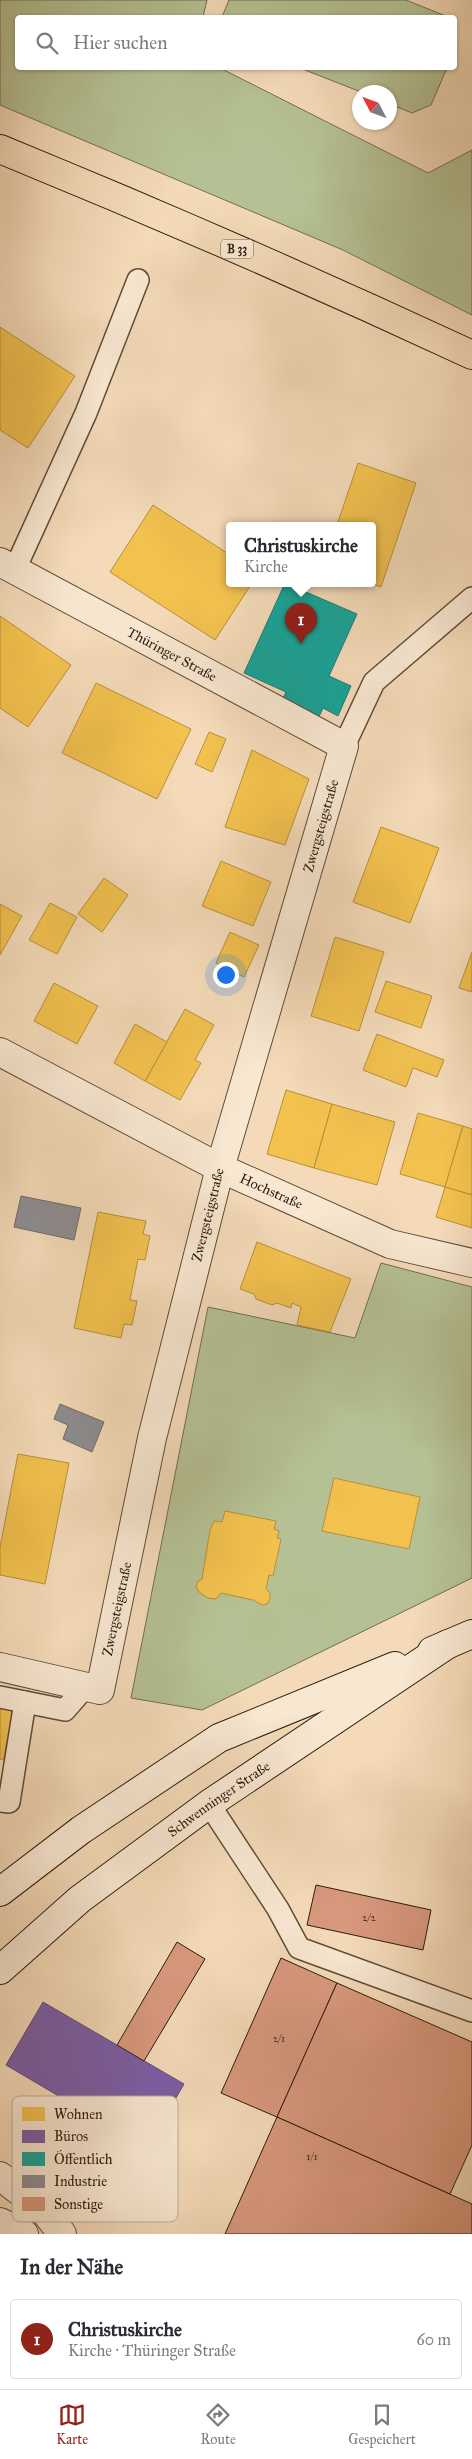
<!DOCTYPE html>
<html lang="de">
<meta charset="utf-8">
<style>
body{margin:0;font-family:"IM FELL Great Primer",serif;background:#f2f2f3;color:#2b2b33}
.compass{position:absolute;left:352px;top:85px;width:45px;height:45px;border-radius:50%;background:#fff;box-shadow:0 1px 4px #0004;rotate:311deg}
.you{position:absolute;left:225px;top:974px;width:18px;height:18px;margin:-12px;border:4px solid #fff;border-radius:50%;background:#1a73e8;box-shadow:0 0 0 8px #1a73e833}
.badge{display:grid;place-items:center;width:32px;height:32px;border-radius:50%;background:#8f2418;color:#fff;font-size:16px;font-weight:700}
.pin{position:absolute;translate:-50% -41px;filter:drop-shadow(0 1px 2px #0008)}
.pin::after{content:'';position:absolute;top:26px;width:18px;height:15px;background:inherit;clip-path:polygon(0 0,100% 0,50% 100%)}
.popup{position:absolute;left:226px;top:522px;width:150px;height:65px;box-sizing:border-box;display:grid;place-content:center;border-radius:5px;background:#fff;filter:drop-shadow(0 1px 4px #0005);font-size:16px;white-space:nowrap;color:#7c7c81}
.popup b{font-size:19px;color:#2b2b33}
.popup::after{content:'';position:absolute;left:50%;top:100%;margin-left:-10px;border:10px solid transparent;border-top-color:#fff}
.list{margin:0;padding:0;list-style:none}
h2{display:flex;justify-content:space-between;align-items:center;height:65px;margin:0;padding:0 20px;font-size:21px}
h2 small{font-size:16px;font-weight:400;color:#7c7c81}
.list li{display:grid;grid-template-columns:32px 1fr auto;gap:15px;align-items:center;box-sizing:border-box;height:80px;margin:0 10px 10px;padding:0 10px;border:1px solid #e1e1e2;border-radius:5px}
.list b{display:block;font-size:19px;white-space:nowrap}
.list p{margin:0;font-size:16px;white-space:nowrap;color:#7c7c81}
.list em{font-size:16px;font-style:normal;color:#7c7c81}
.icon{flex:none;width:28px;height:28px;fill:none;stroke:currentColor;stroke-width:2;stroke-linecap:round;stroke-linejoin:round}
.map{position:relative;flex:none;width:472px;height:2234px;overflow:hidden}
.search{position:absolute;background:#fff;box-shadow:0 1px 4px #0004;left:15px;right:15px;top:15px;height:55px;display:flex;align-items:center;gap:12px;box-sizing:border-box;padding:0 18px;border-radius:5px;color:#7c7c81;font-size:19px}
.sheet{height:155px;background:#fff}
nav{display:flex;justify-content:space-around;align-items:center;box-sizing:border-box;height:70px;border-top:1px solid #e1e1e2;background:#fff;font-size:14px;color:#7c7c81}
nav a{display:grid;justify-items:center;gap:2px}
nav .on{color:#8f2418}
.map>svg:first-child{display:block}
.green{fill:#b5c194;stroke:#716e52}
.homes{fill:#f2c14e;stroke:#b78f3b}
.offices{fill:#7b5ea7;stroke:#644a79}
.public{fill:#17a398;stroke:#1e7a6f}
.industry{fill:#8d8d92;stroke:#706b6b}
.building{fill:#d8987d;stroke:#2d1b0f}
.lines{fill:none;stroke-linecap:round;stroke-linejoin:round}
.service-casing{stroke:#5f4b39;stroke-width:24}
.minor-casing{stroke:#5f4b39;stroke-width:30}
.secondary-casing{stroke:#2d1b0f;stroke-width:30}
.primary-casing{stroke:#2d1b0f;stroke-width:30}
.service{stroke:#f8e7d1;stroke-width:21}
.minor{stroke:#f8e7d1;stroke-width:28}
.secondary{stroke:#f8e7d1;stroke-width:28}
.primary{stroke:#f4dab8;stroke-width:28}
.labels{text-anchor:middle;dominant-baseline:central;stroke-width:5;stroke-linejoin:round;paint-order:stroke}
.number-label{font-size:11px;fill:#583a2a}
.shield{fill:#f8e7d1;stroke:#6a5849;stroke-width:1}
.shield-label{font-size:12px;font-weight:bold;fill:#2d1b0f}
.street-label{font-size:14px;fill:#2d1b0f;stroke:#f8e7d1}
.key{fill:#f8e7d1;stroke:#bbaa97;stroke-width:1}
.key-label{font-size:14px;fill:#2d1b0f}
</style>
<div class="map">
<svg width="472" height="2234" viewBox="0 0 472 2234">
<rect width="100%" height="100%" fill="#f4dab8"/>
<filter id="stains"><feTurbulence type="fractalNoise" baseFrequency=".004" numOctaves="4"/><feColorMatrix values="0 0 0 0 .2 0 0 0 0 .09 0 0 0 0 .02 0 0 0 .5 -.17"/></filter>
<radialGradient id="worn" r=".72"><stop offset=".6" stop-color="#630" stop-opacity="0"/><stop offset="1" stop-color="#630" stop-opacity=".3"/></radialGradient>
<g class="green">
<path d="M0,0H207L203,17L18,18V68H220L428,173L472,150V315L343,250L0,105Z"/>
<path d="M229,0H406L448,17H222Z"/>
<path d="M300,68H447L431,105L412,113L390,104V92H361Z"/>
<path d="M381,1263L472,1287V1578L202,1710L131,1698L208,1307L355,1338Z"/>
</g>
<g class="homes">
<path d="M0,327L75,376L28,448L0,430Z"/>
<path d="M358,463L416,483L381,587L370,583H372V525H337Z"/>
<path d="M153,505L230,555V583H252L215,640L110,572Z"/>
<path d="M0,616L71,665L28,727L0,708Z"/>
<path d="M96,683L191,729L157,799L62,753Z"/>
<path d="M209,732L226,739L212,772L195,764Z"/>
<path d="M252,750L309,779L285,845L225,827Z"/>
<path d="M381,827L439,848L410,923L353,902Z"/>
<path d="M221,861L271,882L253,926L202,906Z"/>
<path d="M104,878L128,895L102,932L78,914Z"/>
<path d="M50,903L77,917L57,954L29,940Z"/>
<path d="M0,904L22,916L0,955Z"/>
<path d="M230,932L259,945L244,977L216,963Z"/>
<path d="M335,937L384,952L359,1031L311,1016Z"/>
<path d="M472,952V992L459,988Z"/>
<path d="M386,981L432,996L421,1028L375,1012Z"/>
<path d="M54,983L98,1006L77,1044L34,1021Z"/>
<path d="M185,1009L214,1025L195,1060L201,1063L180,1100L145,1081Z"/>
<path d="M135,1024L167,1042L145,1081L114,1063Z"/>
<path d="M377,1034L444,1060L437,1077L413,1068L406,1087L363,1070Z"/>
<path d="M286,1090L332,1104L314,1168L267,1154Z"/>
<path d="M332,1104L395,1122L377,1185L314,1168Z"/>
<path d="M418,1113L463,1126L445,1187L400,1174Z"/>
<path d="M463,1126L472,1129V1195L445,1187Z"/>
<path d="M445,1187L472,1195V1228L436,1217Z"/>
<path d="M98,1212L146,1221L143,1234L150,1236L145,1260L138,1259L130,1300L137,1301L132,1325L124,1324L121,1338L74,1328Z"/>
<path d="M257,1242L351,1279L330,1332L297,1325L301,1307L292,1303L291,1308L277,1303L272,1305L256,1299L254,1294L240,1289Z"/>
<path d="M18,1454L69,1463L45,1584L0,1575V1547Z"/>
<path d="M334,1478L420,1497L409,1549L322,1531Z"/>
<path d="M225,1511L276,1521L274,1529L279,1531L277,1538L281,1539L273,1576L269,1575L266,1589L270,1593V1599L267,1604L262,1605L253,1600L221,1593L216,1599L208,1598L199,1592L196,1587L198,1581L202,1579L210,1530L214,1521L222,1522Z"/>
<path d="M0,1706L14,1709L3,1760L0,1759Z"/>
</g>
<path class="offices" d="M43,2002L184,2084L147,2148L6,2065Z"/>
<path class="public" d="M285,583L357,614L329,676L351,686L338,716L323,708L316,723L279,707L286,692L244,673Z"/>
<g class="industry">
<path d="M21,1196L81,1208L74,1240L14,1227Z"/>
<path d="M60,1404L104,1422L92,1452L63,1439L68,1425L54,1419Z"/>
</g>
<g class="building">
<path d="M316,1885L431,1910L423,1950L307,1925Z"/>
<path d="M177,1942L205,1959L144,2061L117,2045Z"/>
<path d="M281,1958L337,1983L277,2117L221,2093Z"/>
<path d="M337,1983L472,2042V2145L450,2194L277,2117Z"/>
<path d="M277,2117L472,2204V2234H225Z"/>
<path d="M128,2136L167,2159L139,2208L100,2185Z"/>
</g>
<g class="lines">
<g class="service-casing">
<g id="service">
<path d="M15,569L86,413L138,280"/>
<path d="M344,746L374,682L472,598"/>
<path d="M0,1697L65,1710L85,1687"/>
<path d="M0,1801L9,1802L25,1702"/>
<path d="M209,1804L278,1909L299,1948L472,2011"/>
</g>
</g>
<g class="minor-casing">
<g id="minor">
<path id="s1" d="M0,562L344,746L220,1168L152,1438L100,1690L0,1667"/>
<path id="s2" d="M0,1052L220,1168L390,1244L472,1263"/>
<path d="M0,2176L44,2210L62,2234"/>
<path d="M0,2222L24,2234"/>
</g>
</g>
<g class="secondary-casing">
<g id="secondary">
<path d="M432,1651L472,1634"/>
<path d="M0,1892L81,1830L219,1738L395,1666"/>
<path id="s3" d="M0,1970L80,1899L209,1804L448,1644"/>
</g>
</g>
<g class="primary-casing">
<path id="primary" d="M0,149C159,214 317,283 472,355"/>
</g>
<use href="#service" class="service"/>
<use href="#minor" class="minor"/>
<use href="#secondary" class="secondary"/>
<use href="#primary" class="primary"/>
</g>
<g class="labels">
<g class="number-label">
<text x="369" y="1917">2/2</text>
<text x="279" y="2038">2/1</text>
<text x="312" y="2156">1/1</text>
</g>
<rect class="shield" x="221" y="239.5" width="32" height="19" rx="4"/>
<g class="shield-label">
<text x="237" y="249">B 33</text>
</g>
<g class="street-label">
<text stroke="none"><textPath href="#s1" startOffset="195">Thüringer Straße</textPath></text>
<text transform="translate(321 826) rotate(-74)">Zwergsteigstraße</text>
<text stroke="none"><textPath href="#s2" startOffset="305">Hochstraße</textPath></text>
<text transform="translate(208 1215) rotate(-76)">Zwergsteigstraße</text>
<text transform="translate(117 1609) rotate(-78)">Zwergsteigstraße</text>
<text stroke="none"><textPath href="#s3" startOffset="278">Schwenninger Straße</textPath></text>
</g>
</g>
<rect x="12" y="2096" width="166" height="126" rx="8" class="key"/>
<rect x="22" y="2107" width="23" height="14" fill="#f2c14e"/>
<rect x="22" y="2130" width="23" height="13" fill="#7b5ea7"/>
<rect x="22" y="2152" width="23" height="14" fill="#17a398"/>
<rect x="22" y="2175" width="23" height="13" fill="#8d8d92"/>
<rect x="22" y="2197" width="23" height="14" fill="#d8987d"/>
<g class="key-label">
<text x="54" y="2119">Wohnen</text>
<text x="54" y="2141">Büros</text>
<text x="54" y="2164">Öffentlich</text>
<text x="54" y="2186">Industrie</text>
<text x="54" y="2209">Sonstige</text>
</g>
<rect width="100%" height="100%" filter="url(#stains)"/>
<rect width="100%" height="100%" fill="url(#worn)"/>
</svg>
<svg class="compass" viewBox="-18 -18 36 36"><path d="M0-13l5 13h-10z" fill="#e53935"/><path d="M0 13l5-13h-10z" fill="#7c7c81"/></svg>
<div class="you"></div>
<div class="pin badge" style="left:301px;top:644px">1</div>
<div class="popup"><b>Christuskirche</b>Kirche</div>
<div class="search"><svg class="icon" aria-label="search" viewBox="0 0 24 24"><circle cx="10" cy="10" r="6"/><path d="M15 15l6 6"/></svg>Hier suchen</div>
</div>
<section class="sheet">
<h2>In der Nähe<small></small></h2>
<ul class="list">
<li><span class="badge">1</span><div><b>Christuskirche</b><p>Kirche · Thüringer Straße</p></div><em>60 m</em></li>
</ul>
</section>
<nav>
<a class="on"><svg class="icon" aria-label="map" viewBox="0 0 24 24"><path d="M3 6l6-2 6 2 6-2v14l-6 2-6-2-6 2zM9 4v14M15 6v14"/></svg>Karte</a>
<a><svg class="icon" aria-label="directions" viewBox="0 0 24 24"><path d="M12 3l9 9-9 9-9-9zM9 14v-3h6M13 9l2 2-2 2"/></svg>Route</a>
<a><svg class="icon" aria-label="saved" viewBox="0 0 24 24"><path d="M7 4h10v16l-5-4-5 4z"/></svg>Gespeichert</a>
</nav>
